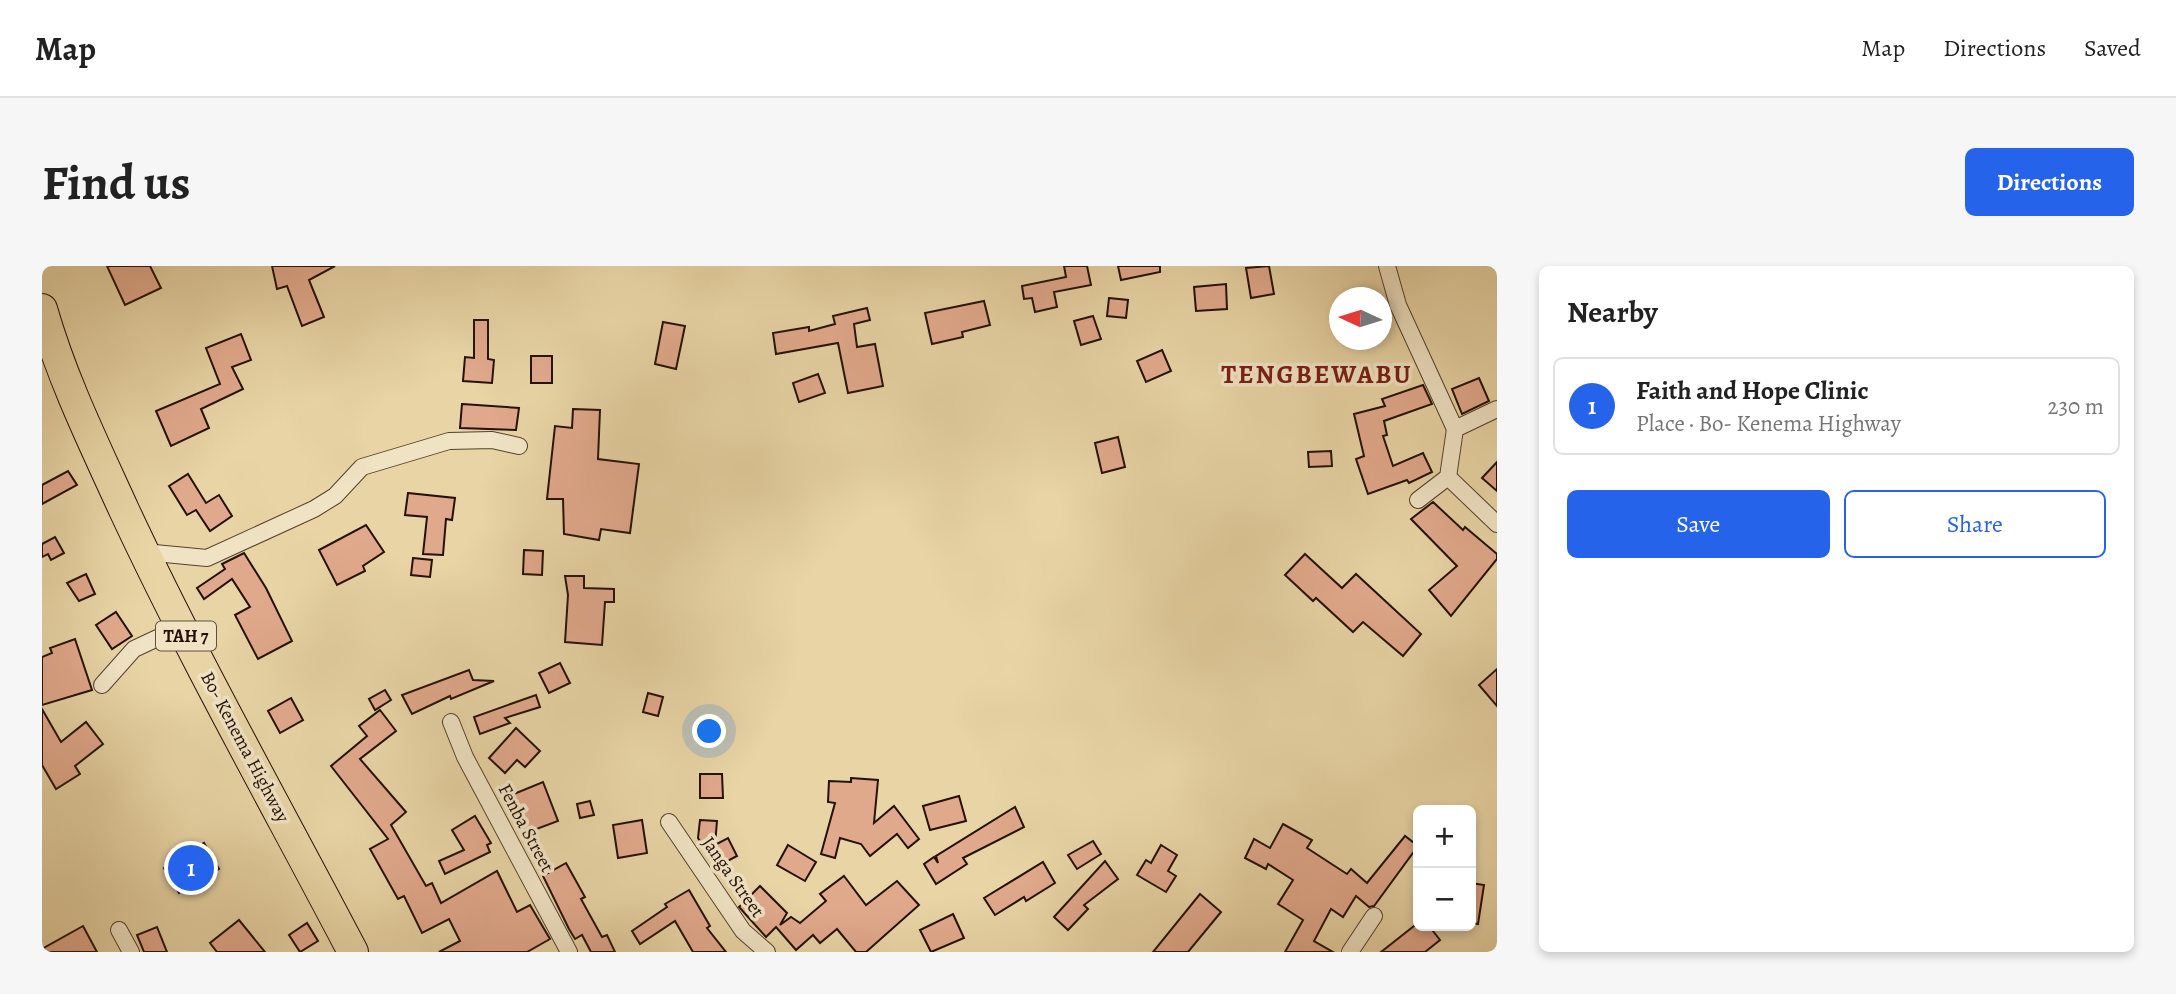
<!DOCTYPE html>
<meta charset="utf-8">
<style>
body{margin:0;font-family:Alegreya,serif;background:#f6f6f6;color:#222}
.controls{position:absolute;right:21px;bottom:21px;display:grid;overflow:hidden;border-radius:10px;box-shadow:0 4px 10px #0003}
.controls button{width:63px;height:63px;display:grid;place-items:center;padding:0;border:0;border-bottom:2px solid #e0e0e0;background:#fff;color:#222;font:35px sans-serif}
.compass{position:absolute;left:1287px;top:21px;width:63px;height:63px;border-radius:50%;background:#fff;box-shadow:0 4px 10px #0003;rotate:274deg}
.you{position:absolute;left:668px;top:466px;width:24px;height:24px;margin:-18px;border:5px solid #fff;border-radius:50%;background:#1a73e8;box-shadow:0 0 0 10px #1a73e833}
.badge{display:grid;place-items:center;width:46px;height:46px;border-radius:50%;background:#2563eb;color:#fff;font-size:23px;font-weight:700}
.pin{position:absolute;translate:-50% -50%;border:4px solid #fff;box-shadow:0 2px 7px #0006}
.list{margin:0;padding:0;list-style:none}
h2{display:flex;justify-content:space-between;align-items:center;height:91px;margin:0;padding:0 28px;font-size:30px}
h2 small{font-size:23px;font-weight:400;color:#767676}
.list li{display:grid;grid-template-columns:46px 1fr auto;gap:21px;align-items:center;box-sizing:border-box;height:98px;margin:0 14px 14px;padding:0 14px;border:2px solid #e0e0e0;border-radius:10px}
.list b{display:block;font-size:26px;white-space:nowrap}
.list p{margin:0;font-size:23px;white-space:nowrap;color:#767676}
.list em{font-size:23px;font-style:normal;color:#767676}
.actions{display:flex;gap:14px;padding:21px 28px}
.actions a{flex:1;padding:16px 0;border:2px solid #2563eb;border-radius:10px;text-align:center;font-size:24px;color:#2563eb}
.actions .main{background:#2563eb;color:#fff}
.map{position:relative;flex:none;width:1455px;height:686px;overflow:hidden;border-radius:10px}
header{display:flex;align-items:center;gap:42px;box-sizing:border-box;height:98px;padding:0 35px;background:#fff;border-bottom:2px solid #e0e0e0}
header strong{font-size:33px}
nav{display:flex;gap:38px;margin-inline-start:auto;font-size:24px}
.intro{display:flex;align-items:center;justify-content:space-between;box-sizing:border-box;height:168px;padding:0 42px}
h1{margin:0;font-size:49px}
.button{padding:18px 32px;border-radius:10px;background:#2563eb;color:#fff;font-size:24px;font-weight:700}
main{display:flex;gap:42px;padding:0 42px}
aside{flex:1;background:#fff;border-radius:10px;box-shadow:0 4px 10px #0003}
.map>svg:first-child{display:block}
.building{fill:#e1a98c;stroke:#241005;stroke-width:2}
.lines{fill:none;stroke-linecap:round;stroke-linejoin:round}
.street-casing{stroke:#55412d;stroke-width:18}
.highway-casing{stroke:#241005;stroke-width:32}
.street{stroke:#f0e3c4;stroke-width:16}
.highway{stroke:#e8d4a5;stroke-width:30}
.labels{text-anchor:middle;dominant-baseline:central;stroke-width:7;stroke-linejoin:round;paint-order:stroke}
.shield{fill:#f0e3c4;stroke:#614f3e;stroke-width:2}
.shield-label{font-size:18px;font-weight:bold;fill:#241005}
.street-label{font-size:19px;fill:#241005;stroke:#f0e3c4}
.district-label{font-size:26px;font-weight:bold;letter-spacing:2px;fill:#7a1f14;stroke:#f0e3c4}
</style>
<header>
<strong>Map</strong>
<nav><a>Map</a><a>Directions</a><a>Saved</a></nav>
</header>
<div class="intro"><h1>Find us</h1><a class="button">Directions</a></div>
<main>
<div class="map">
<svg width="1455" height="686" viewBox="0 0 1455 686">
<rect width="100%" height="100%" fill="#e8d4a5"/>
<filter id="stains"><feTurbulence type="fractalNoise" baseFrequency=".00286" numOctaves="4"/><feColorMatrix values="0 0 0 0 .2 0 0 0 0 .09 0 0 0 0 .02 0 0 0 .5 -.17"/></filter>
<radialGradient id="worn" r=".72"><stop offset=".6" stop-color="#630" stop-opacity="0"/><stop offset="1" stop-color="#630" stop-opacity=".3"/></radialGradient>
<g class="building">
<path d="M65,0H108L119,22L83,39Z"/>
<path d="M230,0H293L267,14L282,51L260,60L245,20L235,23Z"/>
<path d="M1022,0H1045L1049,19L1012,26L1015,41L993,46L990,32L982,33L980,20L1024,11Z"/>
<path d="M1076,0H1118V6L1079,14Z"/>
<path d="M1227,0L1232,28L1209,32L1204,2Z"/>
<path d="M1184,18L1185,43L1154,45L1152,21Z"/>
<path d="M1067,32L1086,34L1084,52L1065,50Z"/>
<path d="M942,35L948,59L920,66L921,71L890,78L883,47Z"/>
<path d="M825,42L828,54L812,58L815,81L833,78L841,120L806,127L796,77L734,88L731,67L767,61V65L793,58L791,50Z"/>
<path d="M1051,50L1059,73L1039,79L1032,55Z"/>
<path d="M432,54H446V93L452,94L450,117L421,115L423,91L432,92Z"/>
<path d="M621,56L643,60L634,103L613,98Z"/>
<path d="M199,68L209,94L190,101L201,123L159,143L167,162L129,180L114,145L178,118L164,82Z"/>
<path d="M1120,84L1129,105L1104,116L1095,95Z"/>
<rect x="489" y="90" width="21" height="27"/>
<path d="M776,108L783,127L757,136L751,117Z"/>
<path d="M1437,112L1447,135L1420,148L1410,123Z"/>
<path d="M1381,119L1390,138L1342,155L1345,169L1341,170L1351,200L1381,187L1390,206L1367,217L1365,214L1326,228L1314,193L1322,190L1312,148L1343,140L1340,133Z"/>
<path d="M420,138L477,142L474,164L418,162Z"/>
<path d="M531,143L558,144L556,193L597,198L588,267L559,263L557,274L522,268L521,233H505L513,160L530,162Z"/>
<path d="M1076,171L1083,201L1060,207L1053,177Z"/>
<path d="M1289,185L1290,200L1267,201L1266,186Z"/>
<path d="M1455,196V225L1440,212Z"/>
<path d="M26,205L35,219L0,238V219Z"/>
<path d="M146,208L164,237L177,229L190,250L168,265L154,244L145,249L127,220Z"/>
<path d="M366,227L413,232L410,254L404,253L401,289L381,288L385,251L363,249Z"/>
<path d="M1391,236L1421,264L1423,261L1455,288V293L1409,350L1387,324L1415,300L1369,253Z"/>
<path d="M324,259L342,286L321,300L323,305L295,319L277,284Z"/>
<path d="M13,271L22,287L9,294L6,288L0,291V278Z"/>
<path d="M482,284L501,285L500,309L481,308Z"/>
<path d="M202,287L224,322L250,375L216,393L193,349L208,341L190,313L162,333L155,322L183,303L180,298Z"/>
<path d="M1263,288L1300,322L1314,308L1379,368L1361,390L1321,356L1311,366L1274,332L1271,335L1243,309Z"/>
<path d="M371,292L390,294L388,311L369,309Z"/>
<path d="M44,308L53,328L37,335L25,317Z"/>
<path d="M523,310H542V322L572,323V336H563L560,379L523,376L526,329Z"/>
<path d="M74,346L90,370L70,383L54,359Z"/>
<path d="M33,373L50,424L0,439V391L10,387L8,382Z"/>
<path d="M518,397L528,417L507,427L497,407Z"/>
<path d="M1455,403V440L1437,419Z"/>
<path d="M427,404L431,414L452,415L409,433L408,430L370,448L360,429Z"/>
<path d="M343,424L349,434L333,444L327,433Z"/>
<path d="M606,427L621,431L616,450L601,446Z"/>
<path d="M494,429L498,441L463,452L468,457L438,468L432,451Z"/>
<path d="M249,432L261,454L238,467L226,445Z"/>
<path d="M0,443L19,476L44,456L61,478L33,500L38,508L14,523L0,499Z"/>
<path d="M338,444L354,465L318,493L364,546L349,559L384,620L390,617L399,637L455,605L475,646L488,639L508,673L485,686H397L418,675L407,653L380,667L362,630L356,633L328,583L346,573L289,500L325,470L317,460Z"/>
<path d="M474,462L498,485L483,501L475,494L463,507L447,492Z"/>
<path d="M658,508H680L681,532H658Z"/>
<path d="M809,512L836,514L832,557L852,540L877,573L866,582L855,568L828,590L819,578L798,572L793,592L779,588L793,537L786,536L787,515L809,516Z"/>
<path d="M501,516L516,555L484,567L467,530Z"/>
<path d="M917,530L924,555L888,564L881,540Z"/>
<path d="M548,535L552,549L538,552L535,538Z"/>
<path d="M973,541L982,561L921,592L925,598L894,618L882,598L892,591L896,597L894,590Z"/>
<path d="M433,550L449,577L445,579L448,586L403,608L397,595L422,584L410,564Z"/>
<path d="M600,554L605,587L576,592L571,559Z"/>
<path d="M658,554L675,555L673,579L686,572L695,590L674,601L656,572Z"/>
<path d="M1241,558L1270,574L1265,582L1305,608L1309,603L1325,617L1363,570L1376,580L1332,640L1327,641L1314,630L1301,651L1289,643L1272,675L1291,686H1243L1261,654L1236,638L1251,614L1226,598L1224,603L1203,592L1212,573L1228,582Z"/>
<path d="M1051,575L1059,588L1035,603L1026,589Z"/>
<path d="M162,577L177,603L137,627L122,602Z"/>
<path d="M746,579L774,596L763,615L735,599Z"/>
<path d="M1119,579L1135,589L1126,605L1134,610L1124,626L1095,609L1104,594L1109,597Z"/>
<path d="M1063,595L1076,613L1042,639L1046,643L1026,664L1012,651Z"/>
<path d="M1001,596L1013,617L984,635L982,631L953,649L942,632Z"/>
<path d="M524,597L543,631L539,633L560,671L565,669L573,686H549L540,669L533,673L527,663L501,610Z"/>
<path d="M802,610L824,639L855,615L877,639L824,686H814L795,663L778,677L771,669L754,684L734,661L724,671L697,641L718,620L745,647L738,659L749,651L758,657L784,635L778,628Z"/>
<path d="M1429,617L1442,619L1436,658L1429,657Z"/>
<path d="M647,624L668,660L665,662L684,686H651L633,655L598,678L590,665L625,641L623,638Z"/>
<path d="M1158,628L1179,646L1146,686H1111Z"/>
<path d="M911,648L922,672L889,686L878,664Z"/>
<path d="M197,654L223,686H175L168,677Z"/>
<path d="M265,657L276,675L258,686L247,669Z"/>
<path d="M41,660L55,686H0V683Z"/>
<path d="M1372,660H1387L1398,674L1383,686H1339Z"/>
<path d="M115,661L125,686H102L95,669Z"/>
</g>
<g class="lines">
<g class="street-casing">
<g id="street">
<path d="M1345,0L1356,39L1413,163"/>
<path d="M1406,211L1455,258"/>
<path d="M1376,234L1406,211L1413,163L1455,143"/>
<path d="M102,286L165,292L272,243L293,230L320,201L407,175L450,174L477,180"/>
<path d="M60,419L92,383L139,361"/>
<path d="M409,456L423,491L527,686"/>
<path d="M627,556L701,665L725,686"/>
<path d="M77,664L89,686"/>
<path d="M1308,686L1332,650"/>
</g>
</g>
<g class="highway-casing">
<path id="highway" d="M0,43C20,113 52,178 82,244C152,394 234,539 311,686"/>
</g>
<use href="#street" class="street"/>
<use href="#highway" class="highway"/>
</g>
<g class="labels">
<rect class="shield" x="114" y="355.5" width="60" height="29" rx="5"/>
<g class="shield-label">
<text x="144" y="370">TAH 7</text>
</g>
<g class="street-label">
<text transform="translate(203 481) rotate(62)">Bo- Kenema Highway</text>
<text transform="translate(484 562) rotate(62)">Fenba Street</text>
<text transform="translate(691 611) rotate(55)">Janga Street</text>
</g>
<g class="district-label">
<text x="1275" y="108">TENGBEWABU</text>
</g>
</g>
<rect width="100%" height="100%" filter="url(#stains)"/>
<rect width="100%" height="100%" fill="url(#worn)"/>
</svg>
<div class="controls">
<button>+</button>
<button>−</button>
</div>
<svg class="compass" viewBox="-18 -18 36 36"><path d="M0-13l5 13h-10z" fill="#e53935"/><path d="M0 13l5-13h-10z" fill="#767676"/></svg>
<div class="you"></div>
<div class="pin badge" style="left:149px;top:602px">1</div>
</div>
<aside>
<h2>Nearby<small></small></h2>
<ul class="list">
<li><span class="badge">1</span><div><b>Faith and Hope Clinic</b><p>Place · Bo- Kenema Highway</p></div><em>230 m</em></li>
</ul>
<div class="actions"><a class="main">Save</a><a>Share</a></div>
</aside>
</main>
